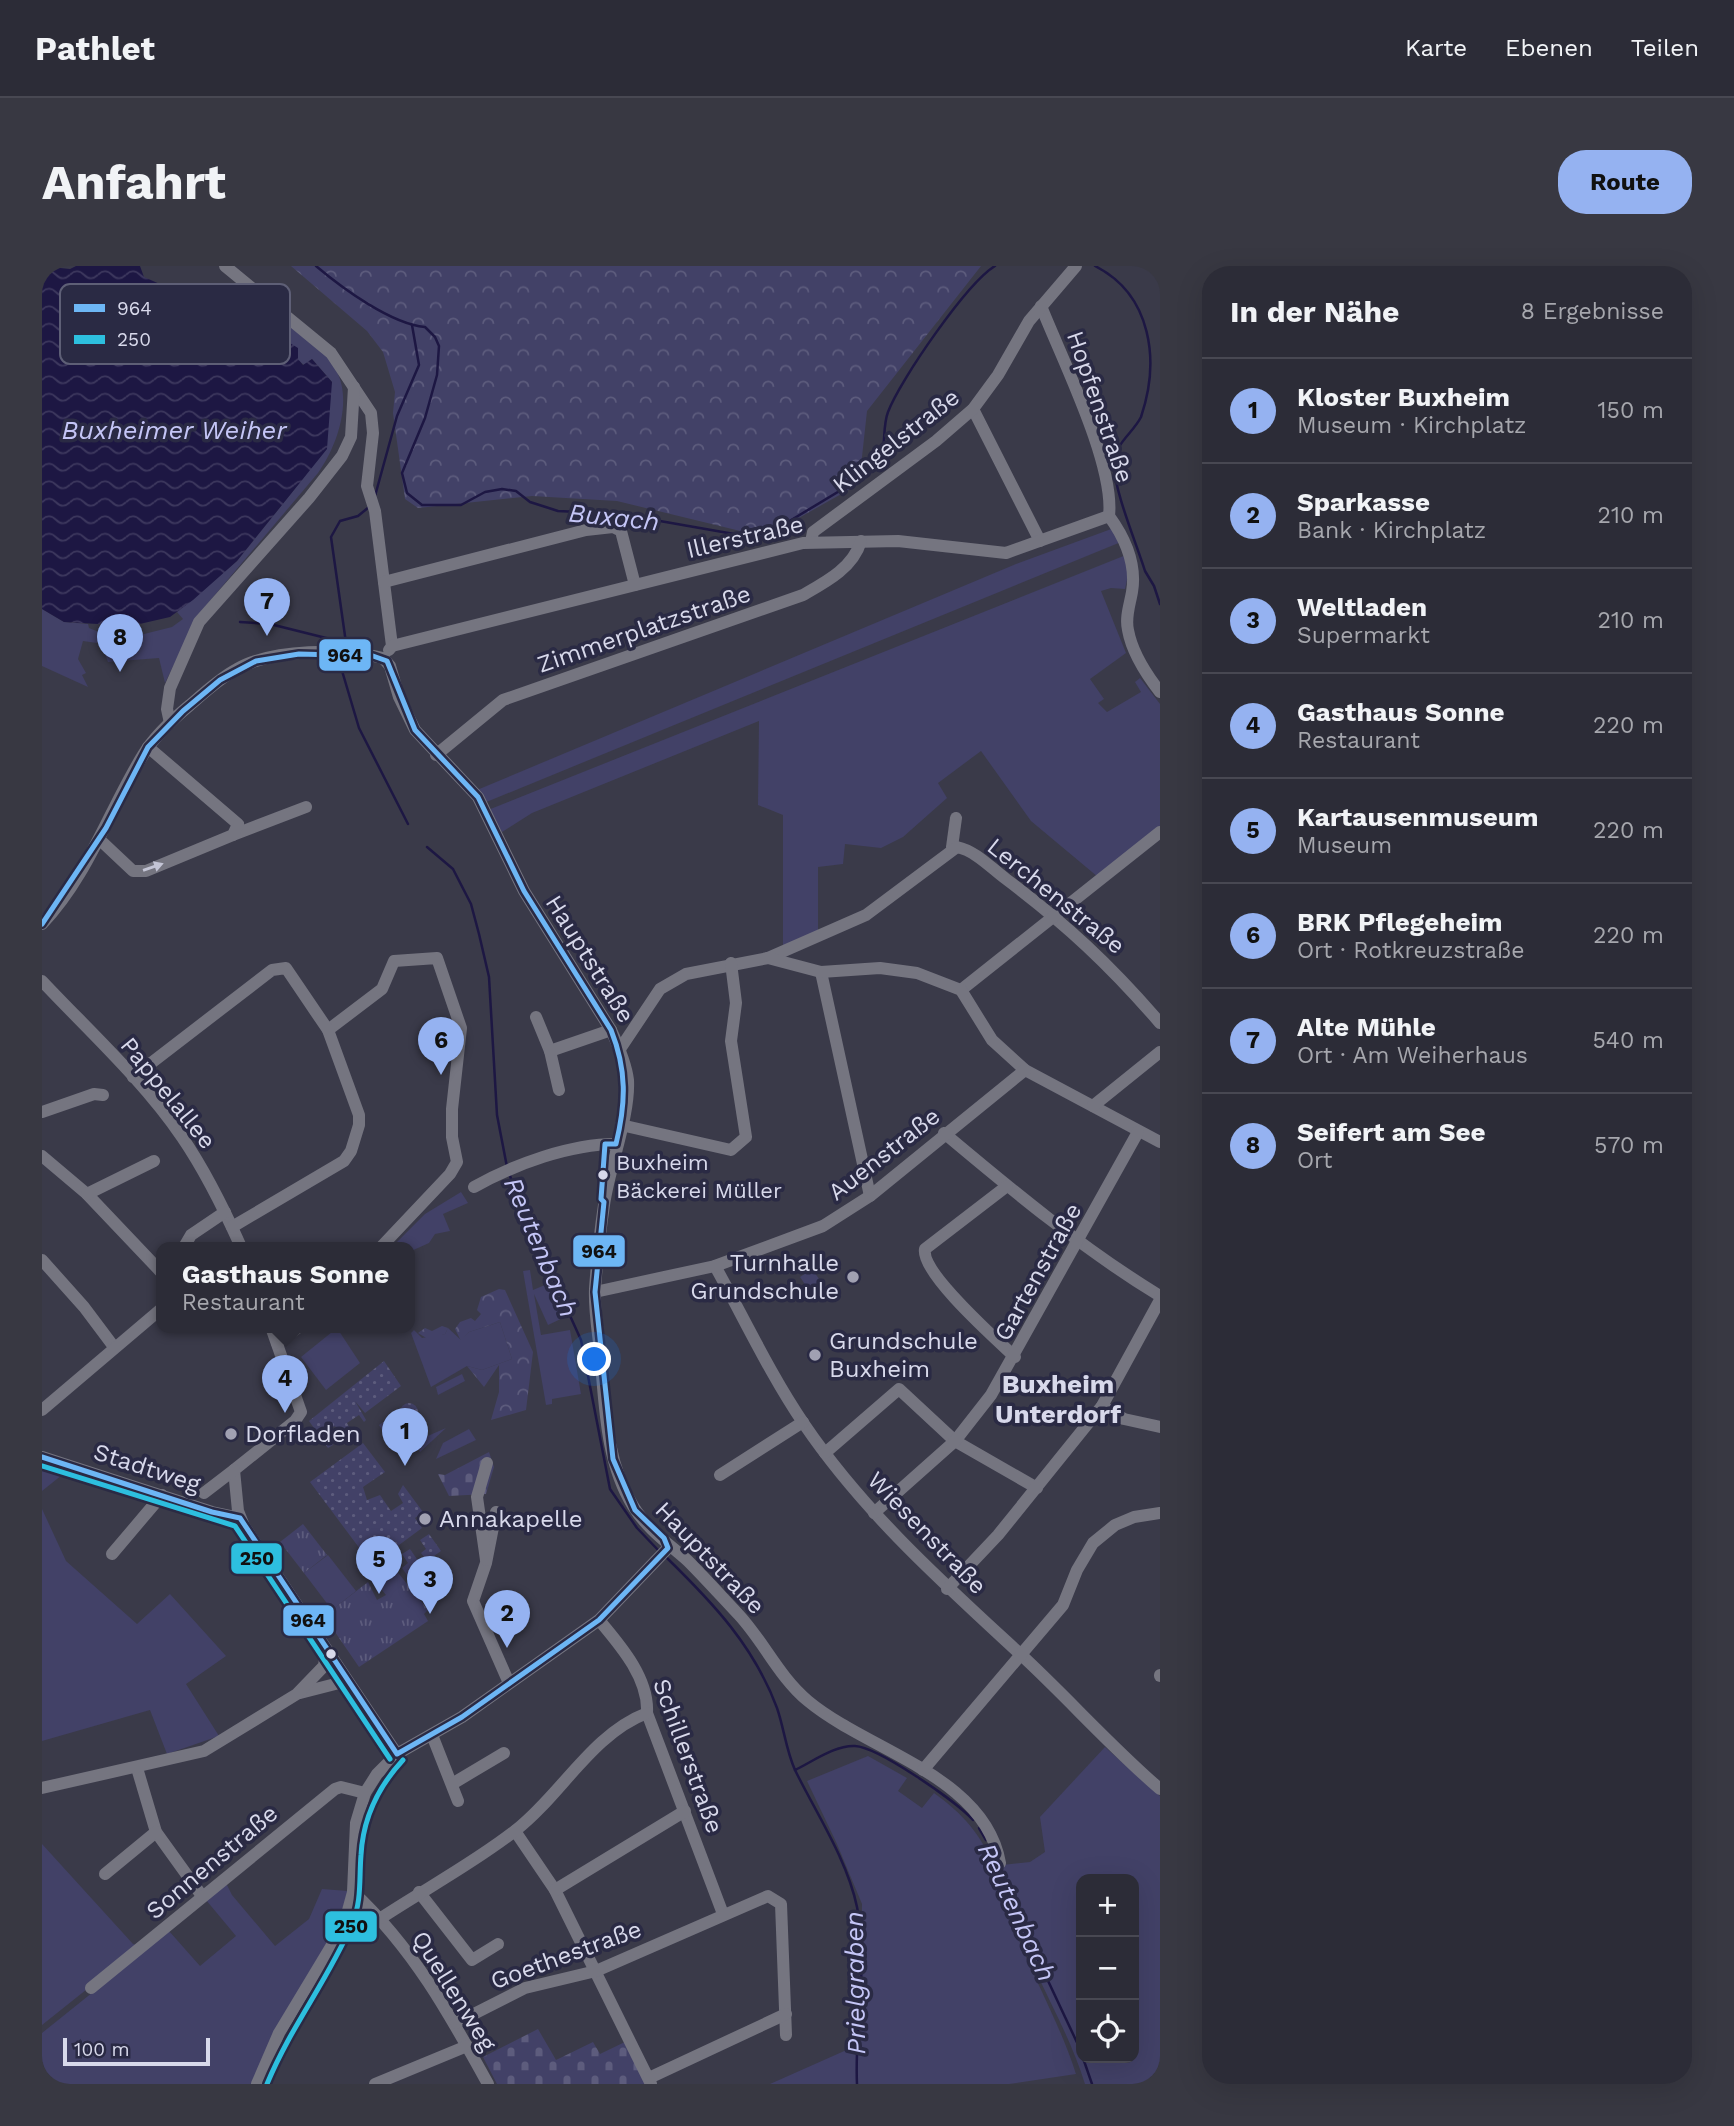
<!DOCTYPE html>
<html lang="de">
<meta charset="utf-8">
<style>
body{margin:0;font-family:"Work Sans",sans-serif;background:#383842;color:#f1f3f6}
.controls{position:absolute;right:21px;bottom:21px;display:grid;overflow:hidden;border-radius:14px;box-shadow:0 7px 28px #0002}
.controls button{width:63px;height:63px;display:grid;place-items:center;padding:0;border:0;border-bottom:2px solid #484852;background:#2c2c37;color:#f1f3f6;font:35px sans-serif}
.scale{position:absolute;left:21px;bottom:18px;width:147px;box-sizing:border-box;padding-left:7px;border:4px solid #d8d9eb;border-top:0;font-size:19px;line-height:24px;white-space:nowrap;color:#d8d9eb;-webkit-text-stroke:5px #2a2a44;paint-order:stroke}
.you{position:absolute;left:553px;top:1094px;width:24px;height:24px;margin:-18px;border:5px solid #fff;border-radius:50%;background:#1a73e8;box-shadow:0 0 0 10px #1a73e833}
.badge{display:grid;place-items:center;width:46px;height:46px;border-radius:50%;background:#95b2f1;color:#111;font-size:23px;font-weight:700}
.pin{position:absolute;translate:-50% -58px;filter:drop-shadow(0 2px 4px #0008)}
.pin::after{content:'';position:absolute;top:37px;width:24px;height:21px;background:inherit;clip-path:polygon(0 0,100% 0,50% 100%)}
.popup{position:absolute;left:114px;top:976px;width:259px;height:91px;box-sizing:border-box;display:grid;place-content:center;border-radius:14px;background:#2c2c37;filter:drop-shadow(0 2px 5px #0005);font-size:23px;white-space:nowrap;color:#a6a7ad}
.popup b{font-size:26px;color:#f1f3f6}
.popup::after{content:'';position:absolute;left:50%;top:100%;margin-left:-14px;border:14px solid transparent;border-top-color:#2c2c37}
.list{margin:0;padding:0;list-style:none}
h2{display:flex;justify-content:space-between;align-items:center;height:91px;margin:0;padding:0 28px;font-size:30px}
h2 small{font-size:23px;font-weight:400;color:#a6a7ad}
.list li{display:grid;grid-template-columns:46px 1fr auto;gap:21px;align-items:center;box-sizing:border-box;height:105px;padding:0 28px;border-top:2px solid #484852}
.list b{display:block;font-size:26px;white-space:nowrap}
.list p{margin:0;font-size:23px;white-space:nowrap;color:#a6a7ad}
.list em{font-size:23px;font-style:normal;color:#a6a7ad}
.icon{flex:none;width:38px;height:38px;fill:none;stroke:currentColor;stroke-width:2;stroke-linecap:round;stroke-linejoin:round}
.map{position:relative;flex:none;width:1118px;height:1818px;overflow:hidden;border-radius:28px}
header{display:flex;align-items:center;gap:42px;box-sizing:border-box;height:98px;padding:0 35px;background:#2c2c37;border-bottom:2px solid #484852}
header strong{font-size:33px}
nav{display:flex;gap:38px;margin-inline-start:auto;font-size:24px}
.intro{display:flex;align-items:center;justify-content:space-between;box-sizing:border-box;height:168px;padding:0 42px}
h1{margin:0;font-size:49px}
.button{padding:18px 32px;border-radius:28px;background:#95b2f1;color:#111;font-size:24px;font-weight:700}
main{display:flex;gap:42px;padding:0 42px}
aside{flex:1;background:#2c2c37;border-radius:28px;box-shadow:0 7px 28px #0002}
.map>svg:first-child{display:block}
.grass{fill:#424167;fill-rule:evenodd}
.forest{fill:url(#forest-crowns)}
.cemetery{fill:url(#cemetery-stones)}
.park{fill:url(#park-tufts)}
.garden{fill:url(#garden-dots)}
.water{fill:url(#water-waves)}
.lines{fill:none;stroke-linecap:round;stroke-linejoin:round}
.stream{stroke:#1d1743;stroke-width:2.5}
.minor{stroke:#757580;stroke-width:12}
.bus-1-casing{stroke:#2a2a44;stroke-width:10}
.bus-2-casing{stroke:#2a2a44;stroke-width:10}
.bus-1{stroke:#6db6f5;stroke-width:5}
.bus-2{stroke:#2dbfdf;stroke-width:5}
.oneway{fill:#c4c5d6}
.bus-dot{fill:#d8d9eb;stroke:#2a2a44;stroke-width:2.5}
.poi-dot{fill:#a1a1b2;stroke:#2a2a44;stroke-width:2.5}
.labels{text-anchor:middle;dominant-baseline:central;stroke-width:7;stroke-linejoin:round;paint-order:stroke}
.bus-label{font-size:22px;fill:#d8d9eb;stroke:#2a2a44;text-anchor:start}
.street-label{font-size:24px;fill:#d8d9eb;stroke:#2a2a44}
.poi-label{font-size:24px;fill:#d8d9eb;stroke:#2a2a44;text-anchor:start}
.water-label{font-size:26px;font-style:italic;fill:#c4c5f6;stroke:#2a2a44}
.neighbourhood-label{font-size:26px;font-weight:bold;fill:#d8d9eb;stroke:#2a2a44}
.key{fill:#2a2a44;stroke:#5e5f76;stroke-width:2}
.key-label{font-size:19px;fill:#d8d9eb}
.line-badge{stroke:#2a2a44;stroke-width:2.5}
.pale-badge-label{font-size:19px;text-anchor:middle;font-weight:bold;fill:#111}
</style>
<header>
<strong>Pathlet</strong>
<nav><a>Karte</a><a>Ebenen</a><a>Teilen</a></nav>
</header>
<div class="intro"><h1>Anfahrt</h1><a class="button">Route</a></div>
<main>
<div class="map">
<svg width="1118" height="1818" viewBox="0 0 1118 1818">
<defs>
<pattern id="forest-crowns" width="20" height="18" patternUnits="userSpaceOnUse" patternTransform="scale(1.75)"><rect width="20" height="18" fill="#424167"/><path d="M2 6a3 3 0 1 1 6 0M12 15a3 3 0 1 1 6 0" fill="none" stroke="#5d5c7d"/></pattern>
<pattern id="cemetery-stones" width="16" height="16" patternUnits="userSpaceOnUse" patternTransform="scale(1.75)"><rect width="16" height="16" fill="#424167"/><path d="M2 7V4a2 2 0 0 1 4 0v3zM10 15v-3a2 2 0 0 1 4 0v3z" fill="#5d5c7d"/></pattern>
<pattern id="park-tufts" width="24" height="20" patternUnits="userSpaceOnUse" patternTransform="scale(1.75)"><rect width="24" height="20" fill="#424167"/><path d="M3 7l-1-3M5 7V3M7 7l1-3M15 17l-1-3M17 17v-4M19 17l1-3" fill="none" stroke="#5d5c7d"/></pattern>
<pattern id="garden-dots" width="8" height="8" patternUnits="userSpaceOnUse" patternTransform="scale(1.75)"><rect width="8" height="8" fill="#424167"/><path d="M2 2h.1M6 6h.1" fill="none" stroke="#5d5c7d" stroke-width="1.8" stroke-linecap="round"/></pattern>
<pattern id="water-waves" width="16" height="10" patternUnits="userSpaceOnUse" patternTransform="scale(1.75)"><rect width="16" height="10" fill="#1d1743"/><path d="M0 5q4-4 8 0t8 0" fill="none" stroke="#3d385e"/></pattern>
</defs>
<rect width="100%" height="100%" fill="#3a3a49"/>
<g class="grass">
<path d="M208,29C222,37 234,49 247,59C263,72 285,85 294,104C311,134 295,181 276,207L156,349L123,417L117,392L66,396L59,377L74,368L82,373L130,361L141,353L135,346L195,295L263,210L290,116L270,93L262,99L203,50L197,38Z"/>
<path d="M1072,262L1079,276L442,537L435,524L974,298Z"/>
<path d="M1084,289L1086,309L1083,323L1069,322L1059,325L1084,387L1048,413L1062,433L1056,437L1065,446L1099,426L1093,416L1098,412L1118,438V560L1056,611L989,555L939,485L896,517L905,532L861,571L839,582L803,578L801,598L776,601V668L741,681V549L716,539L717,455L490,547L460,566L446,544Z"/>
<path d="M0,343L22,356L46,358L47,362L62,368L55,377L41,375L36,393L44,407L40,409L46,421L0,400Z"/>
<path d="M419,926L426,937L401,948L408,965L393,968L387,977L367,986V981H350L383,948Z"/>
<path d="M770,1003L787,1027L775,1036L758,1011Z"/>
<path d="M488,1004L491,1024L510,1016L525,1050L506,1059L492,1028L499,1069L528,1064L539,1128L510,1133V1138L504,1139L481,1005Z"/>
<path d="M458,1056L470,1093L440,1104L425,1100L389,1121L369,1067L372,1064L380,1072L403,1068L406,1062L419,1074L427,1066Z"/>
<path d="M295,1062L318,1097L284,1124L259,1091Z"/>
<path d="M420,1108L423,1115L396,1129L394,1121Z"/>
<path d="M404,1162L378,1186L372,1176Z"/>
<path d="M427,1163L434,1174L394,1193L401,1177Z"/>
<path d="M0,1197L25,1205L0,1225Z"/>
<path d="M0,1243L24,1295L95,1358L128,1328L184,1390L144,1418L177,1470L125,1488L108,1444L0,1475Z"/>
<path d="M286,1289L314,1325L290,1344L262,1307Z"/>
<path d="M1063,1481L1118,1530V1818H1043C1020,1743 968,1678 960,1599L988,1596L1003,1586L998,1551ZM1039,1613H1092V1792H1039Z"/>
<path d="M826,1490L865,1512L856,1525L880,1542L892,1527C921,1548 938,1567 952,1600H955C967,1675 1011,1736 1034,1808L967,1818H728L818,1778L820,1638L795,1578L765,1515Z"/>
<path d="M0,1578L91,1678L99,1680L0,1759Z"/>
<path d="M184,1617L190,1629L233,1680L267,1653L280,1623L306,1625L293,1667L234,1762L209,1818H0V1767L127,1665L158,1700L194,1670L164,1634Z"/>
</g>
<g class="forest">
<path d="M249,0H939L825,145L817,218L723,271L575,235L490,230L376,242L363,233L351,147L353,126L341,86L325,65Z"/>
<path d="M457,1023L463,1024L491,1086L484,1144L449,1154L457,1126V1099L442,1121L425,1100L440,1104L470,1093L458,1056L427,1066L419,1075L413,1063L418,1056L429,1052L433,1055L439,1048L435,1044L439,1031Z"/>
<path d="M400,1060L406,1062L403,1068L386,1073L376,1067L383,1062L390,1065Z"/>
</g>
<g class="cemetery">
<path d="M447,1186L452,1201L444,1228L407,1230L396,1208L403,1209Z"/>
<path d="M496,1763L514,1794L551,1776L558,1788L585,1775L606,1818H455L441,1791Z"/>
</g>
<g class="park">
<path d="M261,1258L285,1289L262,1307L238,1276Z"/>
<path d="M349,1298L386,1344L382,1348L386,1355L317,1401L282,1350L326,1316L335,1334L344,1329L330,1312Z"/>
</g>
<g class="garden">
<path d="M342,1095L359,1120L323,1147L313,1135L324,1154L322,1156L317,1149L305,1157L309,1165L300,1171L293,1160L283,1166L291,1179L286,1182L267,1155Z"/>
<circle cx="367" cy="1146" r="9"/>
<path d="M346,1153L358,1171L348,1177L337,1159Z"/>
<path d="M321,1177L343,1206L321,1221L325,1234L338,1229L349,1245L361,1237L356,1228L361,1219L381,1246L373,1252L380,1262L330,1299L268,1216Z"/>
<path d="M387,1268L399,1285L385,1295L379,1287L384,1283L378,1274Z"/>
<path d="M368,1283L379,1299L365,1309L360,1302L366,1297L360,1288Z"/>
</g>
<path class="water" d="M0,0L28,3L34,0H98L102,11L120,19L171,21L197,38L203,50L224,70L235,69L256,82V93L261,99L270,93L290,116L285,183L195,295L151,334L128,351L89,360L22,356L0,343Z"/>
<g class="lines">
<g class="stream">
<path d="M274,0C300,22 349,58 383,61L393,71L397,80L395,109L383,152L360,207L365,227L380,239H419L443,226L460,223L474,225L488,236L516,245L578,248L692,268H726L834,203C846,188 839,164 846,146C858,114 925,17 953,0"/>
<path d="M1053,0C1110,29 1118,95 1099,151C1091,167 1073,177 1072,197C1071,222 1095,279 1103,305L1112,320L1118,338"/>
<path d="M333,230L355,150L377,99L370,59"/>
<path d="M198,356L228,358L304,377"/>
<path d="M302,382L304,377L289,271L298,255L316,250L327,241"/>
<path d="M298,398L317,462L366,558"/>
<path d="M385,581L411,603L429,638L437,668L447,711L455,849L465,901"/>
<path d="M467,907L478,939L539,1074L568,1223L595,1262L617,1285"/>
<path d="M625,1292C671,1337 712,1380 735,1442C742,1462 744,1484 753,1504C770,1496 793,1479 813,1480C836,1481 914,1535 931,1554"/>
<path d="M753,1504C774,1547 805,1593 815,1641C827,1695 812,1761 815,1818"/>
<path d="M937,1562L944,1574"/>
<path d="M958,1602L985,1670L1039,1785"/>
<path d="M1041,1792L1050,1818"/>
</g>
<g class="minor">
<path d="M183,0L289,87L329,147L331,167L325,220L333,245L350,380L347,384"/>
<path d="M999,40C1019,91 1073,198 1067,250C1083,272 1095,297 1090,326C1088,338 1083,351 1086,364C1090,387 1104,408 1118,426"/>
<path d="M931,143L998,275"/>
<path d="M769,276L771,266L894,175L931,143L956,109L987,55L1034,0"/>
<path d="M342,316L544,264L571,261L579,265L593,319"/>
<path d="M350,380L761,277L856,275L964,287L1067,250"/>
<path d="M341,392L348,400L357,431L373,464L436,531L482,625L569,764C576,779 584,797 586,814C588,850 567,902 562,939C558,966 555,995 553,1023C552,1043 556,1066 558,1086C563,1137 563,1195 591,1240C605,1263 627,1278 646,1295C663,1312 680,1331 697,1349C722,1376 737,1411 766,1435C826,1485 943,1510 958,1597"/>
<path d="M128,457L125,443L128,422L157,356L267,232L300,190L309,171L312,121"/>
<path d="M394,489L461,434L761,329C784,316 811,302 819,275"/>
<path d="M191,569L264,541"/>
<path d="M57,573L91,605H104L191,569L196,558L106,481"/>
<path d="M910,581L914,552"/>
<path d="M0,658C46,610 67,544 101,489C113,469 131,453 148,439C163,426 178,412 195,403C230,383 303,382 341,392"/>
<path d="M726,692L824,649L915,581C934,585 949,602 964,613C1025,659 1068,699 1118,757"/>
<path d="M779,706L828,930"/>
<path d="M0,715C47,765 101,814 140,871C164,906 182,943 199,981"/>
<path d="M919,724L1118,566"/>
<path d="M494,751L508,785L517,824"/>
<path d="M286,764L340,723L352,695L395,692L419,762L410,843V871L415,896L408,908L339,981"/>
<path d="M578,783L618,723L644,708L726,692L779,706L838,702L875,707L919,724L950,774L983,804L1118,876"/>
<path d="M508,785L569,764"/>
<path d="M91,811L230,704L244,702L286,764L317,849V859L309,885L302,895L190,961"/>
<path d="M1051,840L1118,786"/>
<path d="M0,846L52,828L61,829"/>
<path d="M579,859L689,884L704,871L689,775L694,737L689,697"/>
<path d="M902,867C971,925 1041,983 1118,1030"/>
<path d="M0,890L45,928L119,1006"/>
<path d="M965,920L883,983C878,1006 955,1074 973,1091"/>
<path d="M432,921C473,898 528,878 574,878"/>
<path d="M45,928L112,895"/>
<path d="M142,981L149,969L183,946"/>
<path d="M0,994L42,1041L72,1081"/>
<path d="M673,1000C702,1052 728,1108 762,1158C821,1245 899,1315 976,1386C1025,1431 1068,1480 1118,1523"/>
<path d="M553,1026L673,1000L781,960L828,930L983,804"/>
<path d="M229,1061L259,1146L253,1155L192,1204L196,1245L202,1260L355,1488"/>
<path d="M235,1077L257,1061"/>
<path d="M1060,1140L1082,1153L1118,1161"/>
<path d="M0,1144L119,1043"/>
<path d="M783,1187L857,1123L913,1175L995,1222"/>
<path d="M0,1191L170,1246L198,1252"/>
<path d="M678,1209L761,1156"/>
<path d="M162,1227L192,1204"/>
<path d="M454,1246L444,1297L431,1335L467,1417"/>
<path d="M832,1247L913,1175L949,1129L1096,866"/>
<path d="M70,1288L120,1229"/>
<path d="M444,1294L435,1231L445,1197"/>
<path d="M905,1323L956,1269L1060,1140L1118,1034"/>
<path d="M557,1354C578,1379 607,1412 605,1447L681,1648"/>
<path d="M1118,1410V1409"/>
<path d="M258,1427L305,1415"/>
<path d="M390,1469L416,1535"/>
<path d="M95,1502L114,1566L160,1630"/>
<path d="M881,1504L1021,1339L1035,1304L1051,1277L1073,1259L1092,1251L1118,1247"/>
<path d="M410,1518L462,1487"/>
<path d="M0,1522L162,1485L255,1428L282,1400L284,1385"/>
<path d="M473,1565L513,1624L609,1818"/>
<path d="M63,1608L114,1566"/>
<path d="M513,1624L643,1545"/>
<path d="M311,1626C371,1682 407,1747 446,1818"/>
<path d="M377,1626L430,1694L456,1678"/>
<path d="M339,1652C383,1623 432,1597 474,1564C519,1529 550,1468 605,1447"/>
<path d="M49,1722L293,1523L299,1521L323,1527"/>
<path d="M414,1757L483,1722L554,1705L726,1630L739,1638L744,1769"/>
<path d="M607,1812L744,1748"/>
<path d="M215,1818L237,1767L296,1669L305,1648L311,1626L314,1557L323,1527L335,1508L355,1488L420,1451L557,1354L626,1282"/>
<path d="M333,1818L425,1780"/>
</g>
<g class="bus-1-casing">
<path id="bus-1" d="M0,658L64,562L106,481L141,445L178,414L214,395L257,388L331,390L345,395L373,464L436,531L482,625L569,764C585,804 584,837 574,878H563L559,933L562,936L553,1026L571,1193L593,1244L622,1272L626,1282L557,1354L420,1451L355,1488L198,1252L170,1246L0,1191"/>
</g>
<g class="bus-2-casing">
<g id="bus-2">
<path d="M0,1200L193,1260L348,1493"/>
<path d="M225,1818C249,1760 286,1714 310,1658C320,1635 317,1613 319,1589C321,1552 336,1521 361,1494"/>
</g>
</g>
<use href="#bus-1" class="bus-1"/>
<use href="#bus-2" class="bus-2"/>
</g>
<defs><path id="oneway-solid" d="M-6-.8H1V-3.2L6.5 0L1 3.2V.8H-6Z" transform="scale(1.75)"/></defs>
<use class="oneway" href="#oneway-solid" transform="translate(111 601) rotate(-19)"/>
<g class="bus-dot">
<circle cx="561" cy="909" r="6"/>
<circle cx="289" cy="1388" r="6"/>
</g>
<g class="poi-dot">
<circle cx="811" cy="1011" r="7"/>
<circle cx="773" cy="1089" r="7"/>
<circle cx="189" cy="1168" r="7"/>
<circle cx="383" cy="1253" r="7"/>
</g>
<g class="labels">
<g class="bus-label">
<text x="574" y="896">Buxheim<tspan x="574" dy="28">Bäckerei Müller</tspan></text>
</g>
<g class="street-label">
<text transform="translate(1058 141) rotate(71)">Hopfenstraße</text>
<text transform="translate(854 175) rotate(-38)">Klingelstraße</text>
<text transform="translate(703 271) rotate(-13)">Illerstraße</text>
<text transform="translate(602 363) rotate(-19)">Zimmerplatzstraße</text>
<text transform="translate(1014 630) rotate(39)">Lerchenstraße</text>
<text transform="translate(548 693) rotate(58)">Hauptstraße</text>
<text transform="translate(126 827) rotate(51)">Pappelallee</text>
<text transform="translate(842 888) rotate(-38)">Auenstraße</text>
<text transform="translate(996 1006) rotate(-61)">Gartenstraße</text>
<text transform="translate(105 1202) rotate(18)">Stadtweg</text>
<text transform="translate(885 1267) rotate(46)">Wiesenstraße</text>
<text transform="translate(668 1292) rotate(46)">Hauptstraße</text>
<text transform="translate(646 1490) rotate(70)">Schillerstraße</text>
<text transform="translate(170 1596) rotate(-40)">Sonnenstraße</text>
<text transform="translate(524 1689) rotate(-20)">Goethestraße</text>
<text transform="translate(412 1725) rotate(58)">Quellenweg</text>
</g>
<g class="poi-label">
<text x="797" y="997" text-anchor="end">Turnhalle<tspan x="797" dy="28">Grundschule</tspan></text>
<text x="787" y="1075">Grundschule<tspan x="787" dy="28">Buxheim</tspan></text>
<text x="203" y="1168">Dorfladen</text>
<text x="397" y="1253">Annakapelle</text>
</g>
<g class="water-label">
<text x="132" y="164">Buxheimer Weiher</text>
<text transform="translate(572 251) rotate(6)">Buxach</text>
<text transform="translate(499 981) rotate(67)">Reutenbach</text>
<text transform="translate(975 1646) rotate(65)">Reutenbach</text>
<text transform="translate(813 1717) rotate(-91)">Prielgraben</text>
</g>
<g class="neighbourhood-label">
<text x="1016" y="1118">Buxheim<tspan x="1016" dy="30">Unterdorf</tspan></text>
</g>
</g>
<rect x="18" y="18" width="230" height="80" rx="10" class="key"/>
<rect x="32" y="38" width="31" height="8" fill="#6db6f5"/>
<rect x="32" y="69" width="31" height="9" fill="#2dbfdf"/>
<g class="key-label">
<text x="75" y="49">964</text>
<text x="75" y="80">250</text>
</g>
<g class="line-badge">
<rect x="276" y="372" width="54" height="34" rx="7" fill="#6db6f5"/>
<rect x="530" y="968" width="54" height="34" rx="7" fill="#6db6f5"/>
<rect x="188" y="1276" width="53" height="33" rx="7" fill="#2dbfdf"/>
<rect x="240" y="1338" width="53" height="33" rx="7" fill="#6db6f5"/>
<rect x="282" y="1644" width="54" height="33" rx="7" fill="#2dbfdf"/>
</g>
<g class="pale-badge-label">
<text x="303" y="396">964</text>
<text x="557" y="992">964</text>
<text x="215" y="1299">250</text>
<text x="266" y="1361">964</text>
<text x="309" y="1667">250</text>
</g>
</svg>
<div class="controls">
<button>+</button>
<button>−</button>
<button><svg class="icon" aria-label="locate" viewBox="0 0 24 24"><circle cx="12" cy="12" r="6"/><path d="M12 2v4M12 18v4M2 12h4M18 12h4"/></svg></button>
</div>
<div class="scale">100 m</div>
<div class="you"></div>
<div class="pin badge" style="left:363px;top:1200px">1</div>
<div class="pin badge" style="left:465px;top:1382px">2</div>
<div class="pin badge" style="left:388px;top:1348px">3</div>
<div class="pin badge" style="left:243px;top:1147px">4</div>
<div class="popup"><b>Gasthaus Sonne</b>Restaurant</div>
<div class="pin badge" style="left:337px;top:1328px">5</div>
<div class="pin badge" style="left:399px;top:809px">6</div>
<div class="pin badge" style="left:225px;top:370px">7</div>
<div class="pin badge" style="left:78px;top:406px">8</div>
</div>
<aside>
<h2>In der Nähe<small>8 Ergebnisse</small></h2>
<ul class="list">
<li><span class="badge">1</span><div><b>Kloster Buxheim</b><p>Museum · Kirchplatz</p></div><em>150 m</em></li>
<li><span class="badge">2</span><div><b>Sparkasse</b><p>Bank · Kirchplatz</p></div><em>210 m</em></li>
<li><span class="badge">3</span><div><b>Weltladen</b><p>Supermarkt</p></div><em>210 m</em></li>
<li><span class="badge">4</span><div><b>Gasthaus Sonne</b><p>Restaurant</p></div><em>220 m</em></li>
<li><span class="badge">5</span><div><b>Kartausenmuseum</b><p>Museum</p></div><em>220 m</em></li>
<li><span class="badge">6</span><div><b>BRK Pflegeheim</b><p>Ort · Rotkreuzstraße</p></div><em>220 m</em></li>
<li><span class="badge">7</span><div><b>Alte Mühle</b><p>Ort · Am Weiherhaus</p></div><em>540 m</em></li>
<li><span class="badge">8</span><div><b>Seifert am See</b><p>Ort</p></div><em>570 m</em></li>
</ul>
</aside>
</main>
